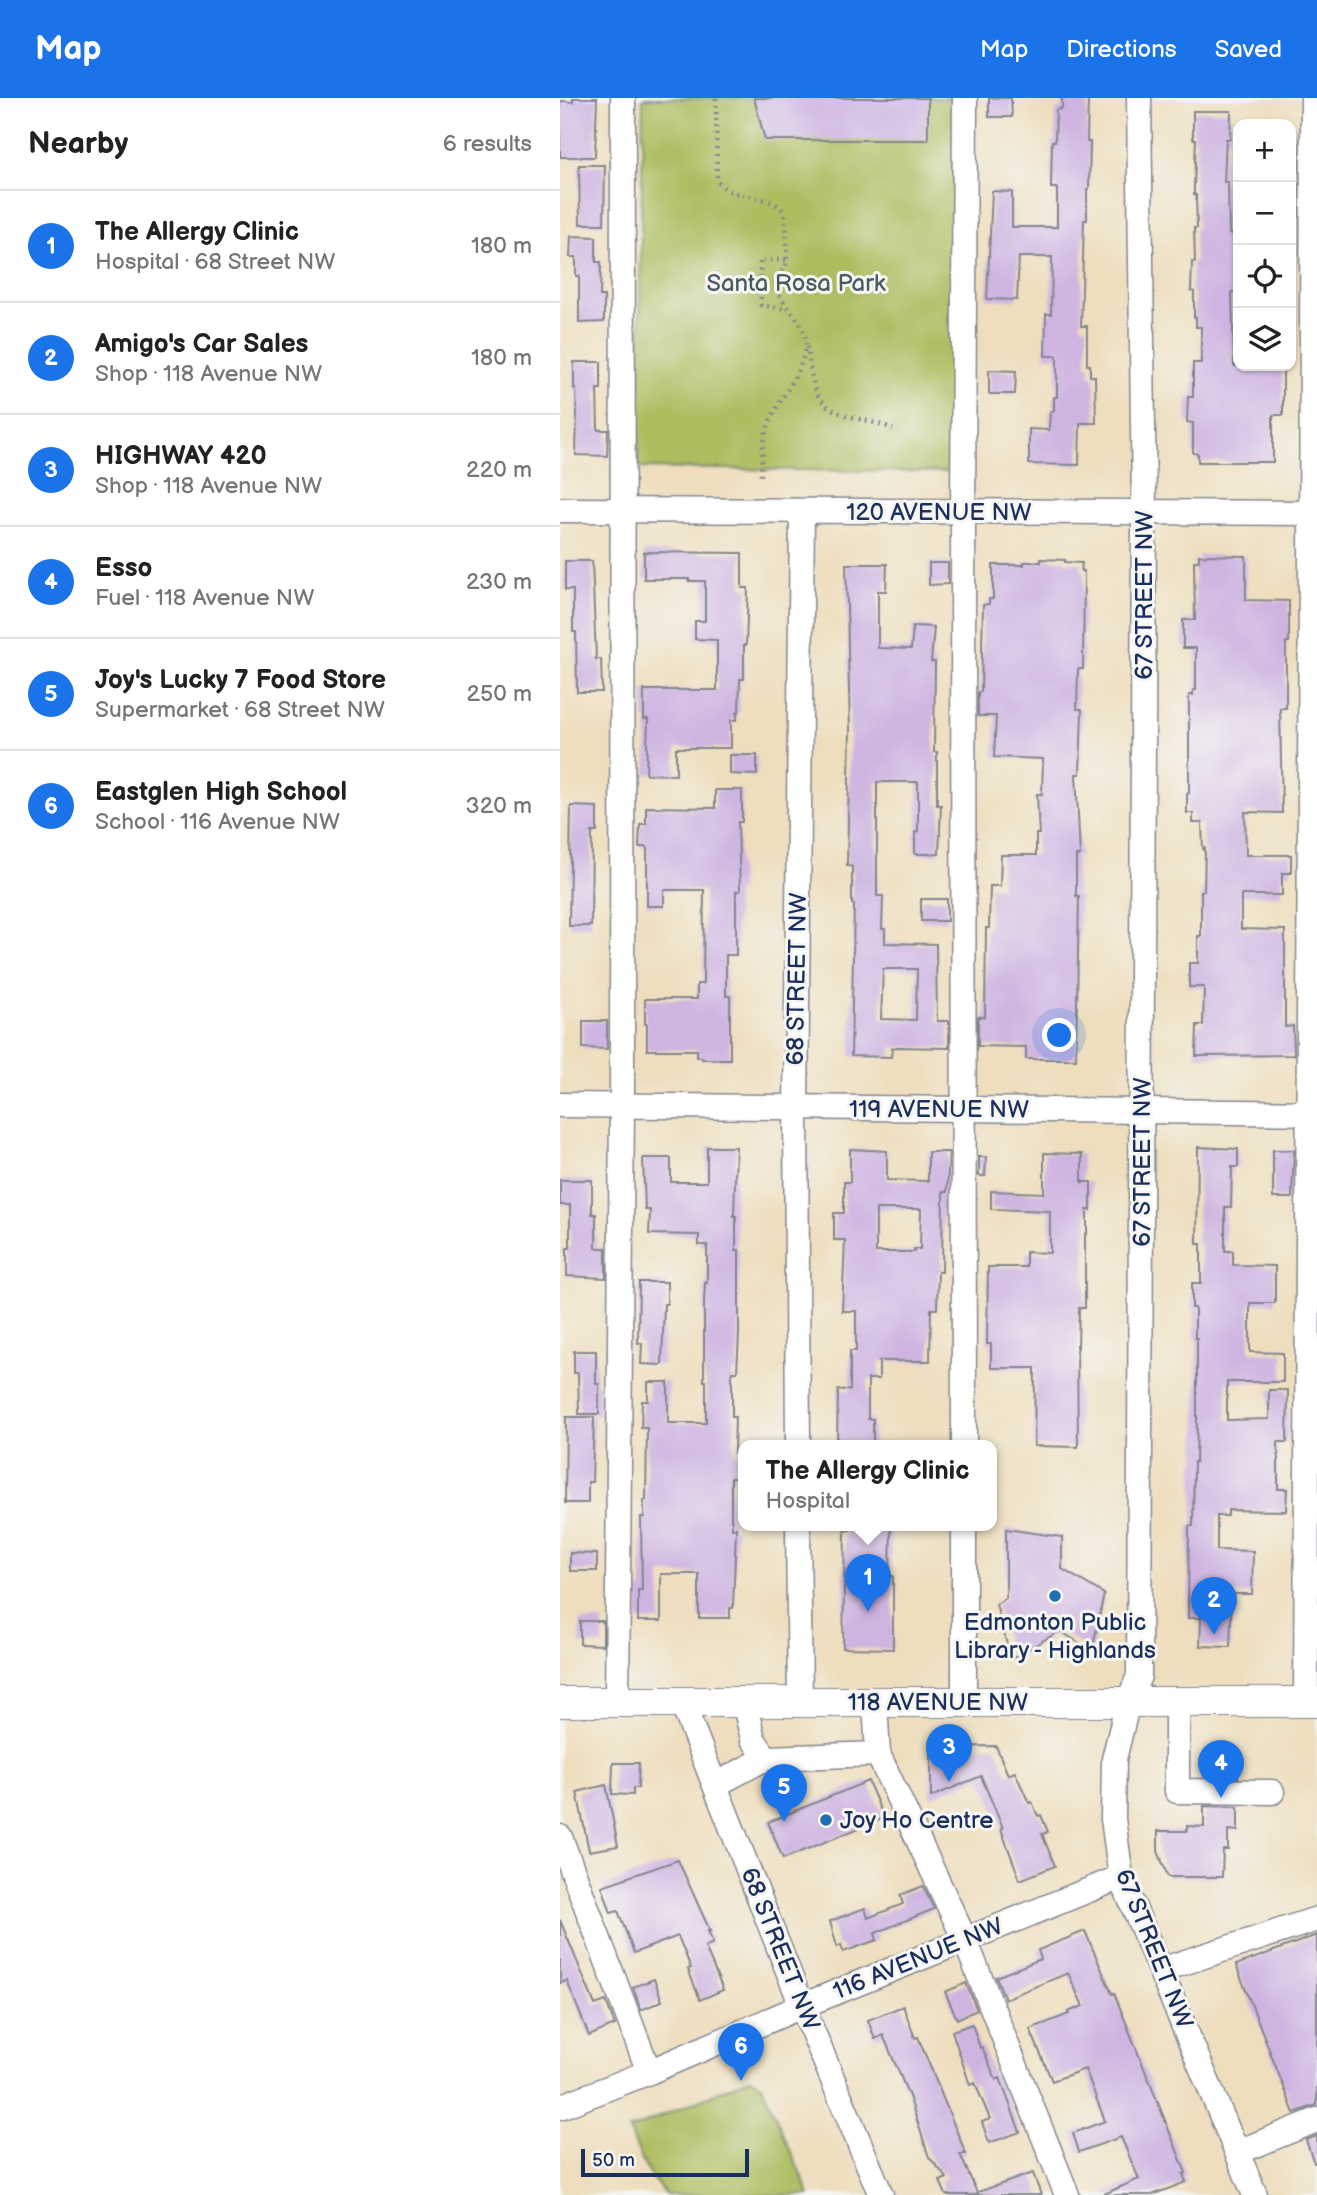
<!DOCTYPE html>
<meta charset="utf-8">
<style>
body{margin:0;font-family:"Balsamiq Sans",sans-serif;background:#f6f6f6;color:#222}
.controls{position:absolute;right:21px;top:21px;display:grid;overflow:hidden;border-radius:14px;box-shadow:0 2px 5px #0004}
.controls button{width:63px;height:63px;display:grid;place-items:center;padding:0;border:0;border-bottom:2px solid #e0e0e0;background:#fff;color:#222;font:35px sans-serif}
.scale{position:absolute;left:21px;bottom:18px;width:168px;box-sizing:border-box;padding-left:7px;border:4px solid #1b2f5e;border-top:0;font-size:19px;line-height:24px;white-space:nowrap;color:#1b2f5e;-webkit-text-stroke:5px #f6f6f2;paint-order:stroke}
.you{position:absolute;left:500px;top:938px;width:24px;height:24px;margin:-18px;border:5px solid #fff;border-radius:50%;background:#1a73e8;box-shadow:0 0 0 10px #1a73e833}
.badge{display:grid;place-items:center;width:46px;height:46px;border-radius:50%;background:#1a73e8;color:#fff;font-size:23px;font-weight:700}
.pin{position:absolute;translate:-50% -58px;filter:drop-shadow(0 2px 4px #0008)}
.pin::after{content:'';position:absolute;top:37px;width:24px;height:21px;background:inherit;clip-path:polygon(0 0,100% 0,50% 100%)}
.popup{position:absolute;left:178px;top:1342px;width:259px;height:91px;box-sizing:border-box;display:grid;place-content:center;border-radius:14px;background:#fff;filter:drop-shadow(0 2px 5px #0005);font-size:23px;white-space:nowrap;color:#767676}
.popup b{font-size:26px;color:#222}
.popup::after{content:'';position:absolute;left:50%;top:100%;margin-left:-14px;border:14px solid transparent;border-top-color:#fff}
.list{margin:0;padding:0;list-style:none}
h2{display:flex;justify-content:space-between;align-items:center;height:91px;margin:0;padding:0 28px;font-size:30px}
h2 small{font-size:23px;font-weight:400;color:#767676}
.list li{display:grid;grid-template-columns:46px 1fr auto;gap:21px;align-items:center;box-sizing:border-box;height:112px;padding:0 28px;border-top:2px solid #e0e0e0}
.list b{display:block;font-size:26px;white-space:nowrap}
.list p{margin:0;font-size:23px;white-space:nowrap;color:#767676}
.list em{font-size:23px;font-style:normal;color:#767676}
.icon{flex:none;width:38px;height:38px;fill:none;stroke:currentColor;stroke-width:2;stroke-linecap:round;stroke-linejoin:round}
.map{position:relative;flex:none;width:757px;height:2097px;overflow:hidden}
header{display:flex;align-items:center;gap:42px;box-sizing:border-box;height:98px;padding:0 35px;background:#1a73e8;color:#fff}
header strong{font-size:33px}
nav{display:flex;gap:38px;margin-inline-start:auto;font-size:24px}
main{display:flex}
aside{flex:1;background:#fff}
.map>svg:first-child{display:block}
.green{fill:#adbd60;stroke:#64765f;stroke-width:2}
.building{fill:#ceb4e1;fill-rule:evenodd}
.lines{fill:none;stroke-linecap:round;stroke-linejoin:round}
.minor-casing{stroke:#84868e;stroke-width:27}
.major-casing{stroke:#84868e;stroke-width:32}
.path{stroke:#84868e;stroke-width:4.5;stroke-dasharray:2 5;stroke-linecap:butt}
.minor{stroke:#fff;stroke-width:24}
.major{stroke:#fff;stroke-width:30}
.poi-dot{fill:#1f6fb2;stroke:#f6f6f2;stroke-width:2.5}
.labels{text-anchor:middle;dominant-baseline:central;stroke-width:6;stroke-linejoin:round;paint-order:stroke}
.park-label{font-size:24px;fill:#475a5f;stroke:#f6f6f2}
.street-label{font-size:24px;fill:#1b2f5e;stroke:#f6f6f2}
.poi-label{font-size:24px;fill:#1b2f5e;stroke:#f6f6f2}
</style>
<header>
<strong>Map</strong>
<nav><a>Map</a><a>Directions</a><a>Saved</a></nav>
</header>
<main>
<aside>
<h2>Nearby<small>6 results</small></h2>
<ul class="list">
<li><span class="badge">1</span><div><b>The Allergy Clinic</b><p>Hospital · 68 Street NW</p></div><em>180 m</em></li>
<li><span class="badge">2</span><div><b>Amigo's Car Sales</b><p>Shop · 118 Avenue NW</p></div><em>180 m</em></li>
<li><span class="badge">3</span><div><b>HIGHWAY 420</b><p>Shop · 118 Avenue NW</p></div><em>220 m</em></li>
<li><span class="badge">4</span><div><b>Esso</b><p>Fuel · 118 Avenue NW</p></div><em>230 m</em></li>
<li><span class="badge">5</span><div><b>Joy's Lucky 7 Food Store</b><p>Supermarket · 68 Street NW</p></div><em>250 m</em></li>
<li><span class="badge">6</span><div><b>Eastglen High School</b><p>School · 116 Avenue NW</p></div><em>320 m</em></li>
</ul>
</aside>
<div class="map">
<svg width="757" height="2097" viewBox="0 0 757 2097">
<rect width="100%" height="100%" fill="#f6f6f2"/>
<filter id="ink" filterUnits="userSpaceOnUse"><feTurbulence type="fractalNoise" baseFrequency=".0143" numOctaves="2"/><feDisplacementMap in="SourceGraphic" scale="14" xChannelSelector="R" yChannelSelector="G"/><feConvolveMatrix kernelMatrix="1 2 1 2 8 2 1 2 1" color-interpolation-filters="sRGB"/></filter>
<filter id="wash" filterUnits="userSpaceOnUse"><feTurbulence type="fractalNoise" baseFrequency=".00686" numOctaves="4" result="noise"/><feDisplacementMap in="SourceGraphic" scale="28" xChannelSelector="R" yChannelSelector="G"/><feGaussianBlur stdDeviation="1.57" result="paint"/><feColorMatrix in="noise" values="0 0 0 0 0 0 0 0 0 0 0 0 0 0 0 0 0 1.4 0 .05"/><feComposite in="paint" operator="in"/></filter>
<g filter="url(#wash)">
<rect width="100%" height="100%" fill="#eedebe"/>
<g class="green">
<path d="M83,0H395L390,374L78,370Z"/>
<path d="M190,1980L202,1988L250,2097H106L88,2075L69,2032Z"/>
</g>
<g id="blocks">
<g class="building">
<path d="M13,0H37L35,59H0V3L13,4Z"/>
<path d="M194,0H368V42H205Z"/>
<path d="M429,0H451L452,19H429Z"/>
<path d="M502,0H528L527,44H530L529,91H527V122H524L521,228H527V267H530V278H535L536,325H520L519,367L469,366V331L489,332L490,313H494V299H497V258H485L486,216H491L492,159H459L457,202L427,201L432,93L452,94V129H497V90H491L492,43H495L496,12L502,10Z"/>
<path d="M633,13H671L670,41H666L664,84H668L669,136H677V194H672L674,268H723V317H713V364H638V356L633,355V325L627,324L628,299H633V265H641V229H636V219H634V194L631,193L632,164H635L634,130H637L636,97H634V88L636,41H633Z"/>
<path d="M19,67H45L44,126H20Z"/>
<path d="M11,138L36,139V164H41L40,198H44V224L19,225V178H16V159H10Z"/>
<path d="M14,264H41V291H37L38,332H48L47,358L16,357L17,314L16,291H14Z"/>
<path d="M429,272L456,273L455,296H429Z"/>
<path d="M84,454L182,455V490H188L186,547H184V581H180L179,614H177V622H171V650H116V677L86,676L88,621H84V592H157V542L135,541V523H145V483H129V481H84Z"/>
<path d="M639,457L686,458V502L729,503V544H726V610H720L722,715L685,714L686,757H731V775H722V797H681V831L725,832V929L733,928L734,957L636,958L637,927H643L644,889H629V865H638V838H641V793H644L645,750L643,751L642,725H633V715H627V696L629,695V597H633V592H636V550H623V522H635L634,463H639Z"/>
<path d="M481,461L505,462V464L522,465L521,473H524L523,571H518L517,611H522L520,676H516L520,758H516V798H519L516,961H466V949L418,948V919H425L426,830H429L430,788H440L441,757H476V736H479L477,696H482L483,661L434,659L436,618H418V594H421L423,507L429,506V501H433V467H464V464H481Z"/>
<path d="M5,463H32L36,561H41L42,594H17L16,534H13V492H5Z"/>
<path d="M369,465H388V486L369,487Z"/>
<path d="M286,466H327L326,493H318V550L351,551L353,528L374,529L371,564H375L374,654H377V707H381L379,756H355V734H358V684H317V798H323L322,831H325V845L376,846L377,923H389V950L337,949L332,950L331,959L291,958L294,807L292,806V769L287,767L290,634ZM323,871H357L356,922L321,921Z"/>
<path d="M170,657H197V677L170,676Z"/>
<path d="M155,692H182V724H178L180,793H176V857H166V898H170V961H142V959H137V952H87V926H85V901H137V886H143L144,792H104V808H87V749H79L80,726H86V709L155,710Z"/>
<path d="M11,708L37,709V734H32L31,828H9Z"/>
<rect x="361" y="801" width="26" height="22"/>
<path d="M23,923H47V951L23,950Z"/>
<path d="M147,1049H176L174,1118H176V1152H179V1236L177,1274H172V1319H175L174,1355L180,1356V1380H171V1422H172V1430H176L173,1510H170V1520H139V1476H101V1523H78V1492H82L81,1419H84V1402H86L87,1330H81L82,1303H88V1284H108V1325H146V1283H144V1205L145,1185H147V1147H139V1137L89,1136L90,1112H85L83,1060H111V1084H147Z"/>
<path d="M638,1049L678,1051V1069H672L671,1109H665V1153H673V1167L715,1168V1205H690V1254L723,1255V1284H667V1322L709,1321V1292H728L727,1344H718V1391H727L726,1413L668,1412V1418H657V1452L693,1453L692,1496H672L670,1549L640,1548L641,1520H628L629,1428H633L634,1364H636L637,1322V1240H635V1210H632V1185H641V1146H637Z"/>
<path d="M290,1051L327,1053V1082L368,1083V1054H389L387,1094H383L382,1174H378L377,1211H371L370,1263H319V1281H308V1321H313V1346H277L278,1292H290V1253H296V1213H282L285,1142H274V1115H284V1084H290ZM316,1111H361L360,1151H354V1154H316Z"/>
<path d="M713,1052H734L732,1100H713Z"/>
<path d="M484,1055L522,1056V1084H531V1112H527V1136H525V1210H519L518,1249L517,1248L518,1349L474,1348L475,1270H431V1246H427L428,1169H466V1154L490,1155V1113L431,1111V1093L484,1095Z"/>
<path d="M419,1059H426L425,1078H419Z"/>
<path d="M0,1082H32V1116H36V1150H46V1180L7,1178V1150H10V1107H0Z"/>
<path d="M79,1184H107V1206H104L102,1267L81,1266L82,1245H78Z"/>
<path d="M14,1253H36V1286H39V1316H19L18,1275H14Z"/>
<path d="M6,1319H34L32,1384H28V1405H5Z"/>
<path d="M290,1428H331L330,1478H333V1551L283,1550L285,1432H290Z"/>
<path d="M446,1431L502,1439V1471L544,1496L532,1553L500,1533L451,1561L436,1506L446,1500Z"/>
<path d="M10,1455L37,1456V1473H10Z"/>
<path d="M20,1523H43V1547L20,1546Z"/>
<path d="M436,1648L448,1677L455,1674L469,1705L472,1704L478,1718L481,1717L488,1734L482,1736L495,1768L460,1782L441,1731L443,1730L421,1678L371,1699V1649Z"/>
<path d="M53,1665H79L78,1690H73V1697L52,1696Z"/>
<path d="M644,1671H678V1679L644,1678Z"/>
<path d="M308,1683L324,1720L223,1761L208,1724Z"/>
<path d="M46,1687L58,1748L29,1753L17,1694Z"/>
<path d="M644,1708L678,1709V1733L668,1732V1752H663L662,1779H608L598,1753V1733H627V1728L644,1729Z"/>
<path d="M118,1762L150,1833H148L153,1845L145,1849L163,1892L140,1902L128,1871L131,1870L118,1838L74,1855L58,1813L51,1815L42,1788Z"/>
<path d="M363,1788L374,1811L315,1835L317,1842L283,1854L281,1847L277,1849L270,1823L305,1810L308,1820L343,1806L340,1797Z"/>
<path d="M0,1822L35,1907L46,1903L55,1927L29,1938L7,1883L0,1885Z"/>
<path d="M525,1833L552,1896L554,1895L626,2075L623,2076L626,2084L592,2097H542L579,2081L561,2039L519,2054L513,2035L545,2023L525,1971L492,1983L470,1931L509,1916L508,1914L523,1908L508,1875L445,1901L436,1879L481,1861L478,1852Z"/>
<path d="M757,1837V2007L734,2015L676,1867Z"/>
<path d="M94,1881L102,1903L81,1912L73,1889Z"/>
<path d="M406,1885L417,1912L397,1921L385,1894Z"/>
<path d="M343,1908L355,1940L358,1939L406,2056H400L418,2097H386L380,2083L387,2080L369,2059L349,1998L323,1937L315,1941L308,1922Z"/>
<path d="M412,1926L420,1950L422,1949L436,1982L440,1980L460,2034L429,2045L422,2024L430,2021L415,1985L410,1987L392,1933Z"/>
<path d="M757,2038V2064L754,2065L746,2042Z"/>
<path d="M473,2075L481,2097H418V2094Z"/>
</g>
</g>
</g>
<g filter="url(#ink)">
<use href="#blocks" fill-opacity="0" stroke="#84868e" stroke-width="2"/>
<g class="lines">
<g class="minor-casing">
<g id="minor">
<path d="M579,0L584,412L579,1578L568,1604L554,1661L553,1721L561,1779L695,2097"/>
<path d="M0,412C252,414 505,412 757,415"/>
<path d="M0,1007C252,1011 505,1010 757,1015"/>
<path d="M238,1348L236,1011L242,415"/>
<path d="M404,1348L403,414L405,0"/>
<path d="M238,1428L240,1604"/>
<path d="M404,1428V1604"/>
<path d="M57,1604L62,1008L63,0"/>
<path d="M122,1604L242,1908L321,2097"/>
<path d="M184,1604L193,1641L206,1660"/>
<path d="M315,1604L318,1656L405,1842L507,2097"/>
<path d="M617,1604V1693L712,1694"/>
<path d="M746,1604L753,0"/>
<path d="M155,1687L206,1660L318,1656"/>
<path d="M0,1739L89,1974"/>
<path d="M601,1872L757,1821"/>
<path d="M0,2009L89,1974L242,1908L561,1779"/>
<path d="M678,2054L757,2022"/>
</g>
</g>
<g class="major-casing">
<path id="major" d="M0,1604H757"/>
</g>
<g class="path">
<path d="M156,0L157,82C168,103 210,94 223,113C227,119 228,159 226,166C224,173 217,177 216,184C213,202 247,221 246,245C244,270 226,292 215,313C203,334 201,357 201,380"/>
<path d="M226,162H200L201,207L228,211"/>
<path d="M247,249C250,264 251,284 258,297C272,322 310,320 333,331"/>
</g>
<use href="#minor" class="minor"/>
<use href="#major" class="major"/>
</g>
</g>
<g class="poi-dot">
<circle cx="495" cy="1498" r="7"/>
<circle cx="266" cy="1722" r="7"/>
</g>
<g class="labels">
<g class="park-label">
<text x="236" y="185">Santa Rosa Park</text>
</g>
<g class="street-label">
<text x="379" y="414">120 AVENUE NW</text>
<text transform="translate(584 497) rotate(-90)">67 STREET NW</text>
<text transform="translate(237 881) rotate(-89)">68 STREET NW</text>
<text x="379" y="1011">119 AVENUE NW</text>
<text transform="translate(582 1064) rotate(-90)">67 STREET NW</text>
<text x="378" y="1604">118 AVENUE NW</text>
<text transform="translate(220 1851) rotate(68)">68 STREET NW</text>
<text transform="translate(594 1851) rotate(68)">67 STREET NW</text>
<text transform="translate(358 1861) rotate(-22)">116 AVENUE NW</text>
</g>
<g class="poi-label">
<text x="495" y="1524">Edmonton Public<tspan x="495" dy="28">Library - Highlands</tspan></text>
<text x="280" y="1722" text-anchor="start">Joy Ho Centre</text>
</g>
</g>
</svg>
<div class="controls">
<button>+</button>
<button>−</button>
<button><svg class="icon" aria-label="locate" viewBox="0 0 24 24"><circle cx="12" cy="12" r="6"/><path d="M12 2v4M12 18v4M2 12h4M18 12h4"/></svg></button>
<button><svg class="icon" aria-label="layers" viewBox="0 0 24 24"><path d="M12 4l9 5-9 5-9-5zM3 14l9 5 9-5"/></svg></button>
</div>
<div class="scale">50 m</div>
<div class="you"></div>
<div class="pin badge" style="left:308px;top:1514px">1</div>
<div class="popup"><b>The Allergy Clinic</b>Hospital</div>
<div class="pin badge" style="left:654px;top:1537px">2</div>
<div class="pin badge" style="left:389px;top:1684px">3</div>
<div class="pin badge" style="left:661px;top:1700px">4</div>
<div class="pin badge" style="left:224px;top:1724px">5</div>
<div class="pin badge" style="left:181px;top:1983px">6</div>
</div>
</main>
